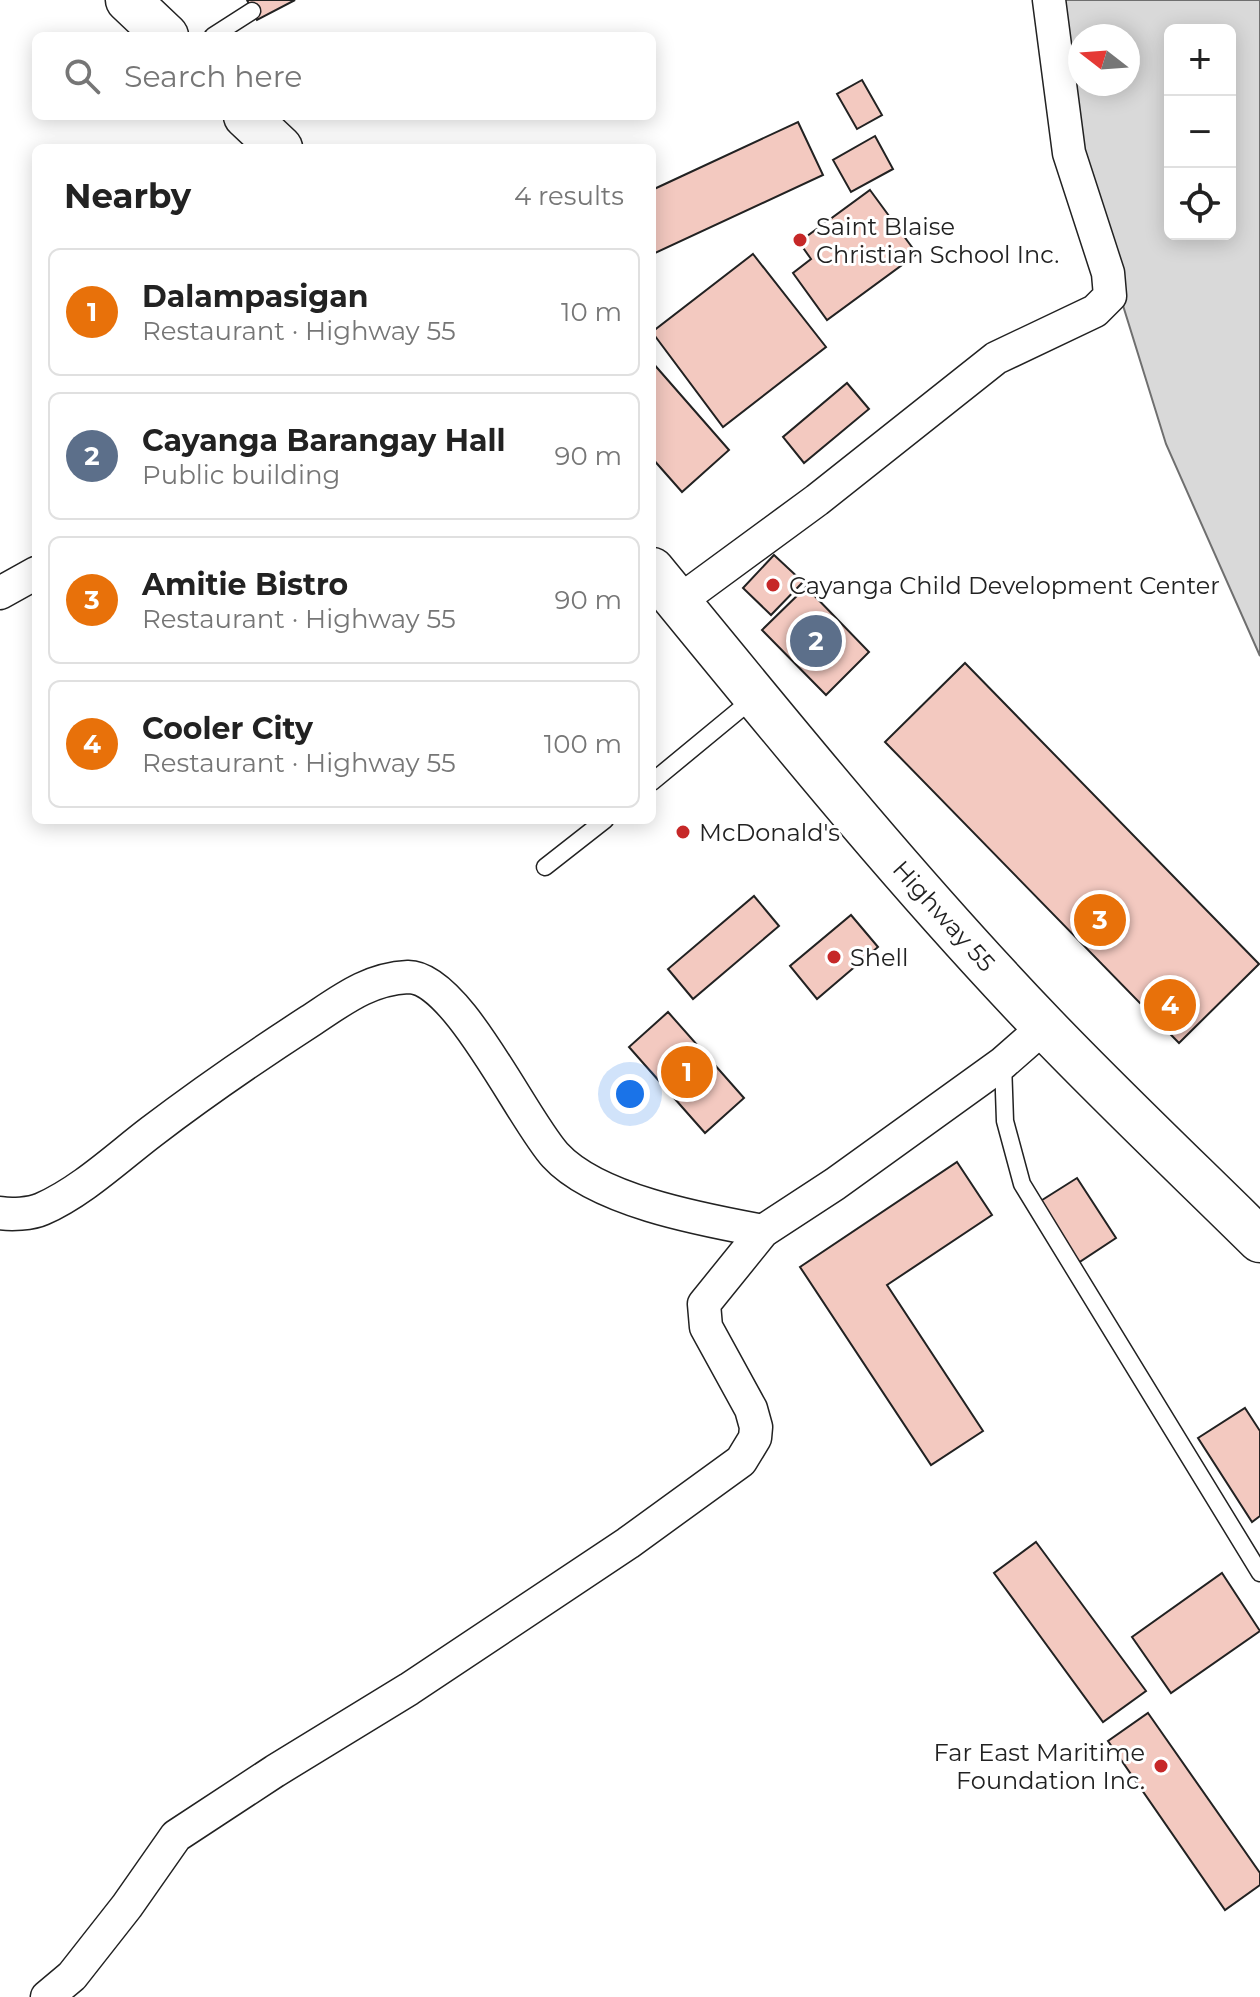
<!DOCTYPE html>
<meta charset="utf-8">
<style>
body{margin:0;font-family:Montserrat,sans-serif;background:#f6f6f6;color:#222}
.controls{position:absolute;right:24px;top:24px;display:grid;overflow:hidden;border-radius:12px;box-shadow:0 4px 20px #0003}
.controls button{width:72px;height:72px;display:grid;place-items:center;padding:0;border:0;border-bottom:2px solid #e0e0e0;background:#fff;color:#222;font:40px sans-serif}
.compass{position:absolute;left:1068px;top:24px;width:72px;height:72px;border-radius:50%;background:#fff;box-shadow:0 4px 20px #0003;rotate:287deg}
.you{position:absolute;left:630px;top:1094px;width:28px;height:28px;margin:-20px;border:6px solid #fff;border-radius:50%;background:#1a73e8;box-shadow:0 0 0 12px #1a73e833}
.badge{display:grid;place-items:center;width:52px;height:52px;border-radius:50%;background:#c62828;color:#fff;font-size:26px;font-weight:700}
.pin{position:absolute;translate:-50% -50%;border:4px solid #fff;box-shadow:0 2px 8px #0006}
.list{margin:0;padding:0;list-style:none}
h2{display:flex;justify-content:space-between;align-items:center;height:104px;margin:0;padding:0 32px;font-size:34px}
h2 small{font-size:26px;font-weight:400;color:#767676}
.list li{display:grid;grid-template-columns:52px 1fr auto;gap:24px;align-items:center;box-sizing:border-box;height:128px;margin:0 16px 16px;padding:0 16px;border:2px solid #e0e0e0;border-radius:12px}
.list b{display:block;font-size:30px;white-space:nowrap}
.list p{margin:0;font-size:26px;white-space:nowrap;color:#767676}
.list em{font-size:26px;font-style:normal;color:#767676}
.icon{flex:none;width:44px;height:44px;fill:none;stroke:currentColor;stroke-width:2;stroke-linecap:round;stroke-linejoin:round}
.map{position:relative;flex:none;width:1260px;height:1997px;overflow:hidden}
.search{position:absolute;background:#fff;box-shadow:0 4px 20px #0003;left:32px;top:32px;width:624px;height:88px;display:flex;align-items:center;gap:20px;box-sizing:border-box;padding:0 28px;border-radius:12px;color:#767676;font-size:30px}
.panel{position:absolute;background:#fff;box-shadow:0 4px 20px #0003;left:32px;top:144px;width:624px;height:680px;border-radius:12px}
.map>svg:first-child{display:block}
.water{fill:#d9d9d9;stroke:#6f6f6f;stroke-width:2;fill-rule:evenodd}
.building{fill:#f3c9c0;stroke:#222;stroke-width:2}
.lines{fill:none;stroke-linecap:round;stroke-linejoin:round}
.service-casing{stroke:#222;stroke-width:19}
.minor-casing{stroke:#222;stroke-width:35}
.trunk-casing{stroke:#222;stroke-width:47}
.service{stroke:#fff;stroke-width:16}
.minor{stroke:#fff;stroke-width:32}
.trunk{stroke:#fff;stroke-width:44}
.poi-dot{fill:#c62828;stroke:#fff;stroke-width:3}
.labels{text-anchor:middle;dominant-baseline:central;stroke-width:6;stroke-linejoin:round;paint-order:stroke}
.poi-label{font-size:24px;fill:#222;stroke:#fff;text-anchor:start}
.street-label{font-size:24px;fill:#222;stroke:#fff}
</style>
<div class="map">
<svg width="1260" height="1997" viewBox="0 0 1260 1997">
<rect width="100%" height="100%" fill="#fff"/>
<path class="water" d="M1065,0H1260V656L1166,444L1071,138ZM1170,30H1230V234H1170ZM1080,36H1128V84H1080Z"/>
<g class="building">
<path d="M247,0H295L257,20Z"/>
<path d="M862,80L882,115L857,129L837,94Z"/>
<path d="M798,122L823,175L653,254L652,190Z"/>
<path d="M875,136L893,169L851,192L833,160Z"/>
<path d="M870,190L917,254L827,320L793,273L811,259L799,242Z"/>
<path d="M753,254L826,347L723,427L652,332Z"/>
<path d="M652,362L729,450L682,492L652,458Z"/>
<path d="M847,383L869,409L804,463L783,437Z"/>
<path d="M774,555L803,582L771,615L743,588Z"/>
<path d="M806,587L869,652L826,695L762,630Z"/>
<path d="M965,663L1259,964L1179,1043L885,742Z"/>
<path d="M754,896L779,926L693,999L668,969Z"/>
<path d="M851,915L878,947L817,999L790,966Z"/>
<path d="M668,1012L744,1098L705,1133L629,1047Z"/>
<path d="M957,1162L992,1215L887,1285L983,1431L931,1465L800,1267Z"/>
<path d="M1077,1178L1116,1238L1078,1263L1039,1202Z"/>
<path d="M1245,1408L1260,1431V1516L1252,1522L1198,1438Z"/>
<path d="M1036,1542L1146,1691L1103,1722L994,1573Z"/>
<path d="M1222,1573L1260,1631L1171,1693L1132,1637Z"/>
<path d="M1148,1713L1260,1873V1885L1225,1910L1108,1741Z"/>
</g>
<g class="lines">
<g class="service-casing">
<g id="service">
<path d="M213,36L252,11"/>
<path d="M652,782L755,697"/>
<path d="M545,867L605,820"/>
<path d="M1003,1063L1005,1121L1022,1184L1260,1573"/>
</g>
</g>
<g class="minor-casing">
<g id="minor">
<path d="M0,593L36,573"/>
<path d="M678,602L817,500L996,358L1095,311L1110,296L1108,273L1069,153L1049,0"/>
<path d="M0,1213C11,1215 31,1214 42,1209C81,1192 117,1158 151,1132C202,1093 256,1056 310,1021C342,1000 368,979 408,977C457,976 522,1119 555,1155C597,1201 704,1220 763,1231"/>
<path d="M47,1997L72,1976L127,1906L176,1836L275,1771L409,1689L628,1543L741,1461L755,1438L756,1427L751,1409L706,1327L704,1304L763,1231L835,1184L1003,1063L1044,1027"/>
</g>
</g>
<g class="trunk-casing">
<g id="trunk">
<path d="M128,0L166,36"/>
<path d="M246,116L280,148"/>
<path d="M652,570C779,725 905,881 1044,1026C1114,1099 1188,1169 1260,1240"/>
</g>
</g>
<use href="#service" class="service"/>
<use href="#minor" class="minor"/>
<use href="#trunk" class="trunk"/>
</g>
<g class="poi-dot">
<circle cx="800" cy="240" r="8"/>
<circle cx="773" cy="585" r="8"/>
<circle cx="683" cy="832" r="8"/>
<circle cx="834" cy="957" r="8"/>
<circle cx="1161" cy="1766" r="8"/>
</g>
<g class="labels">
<g class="poi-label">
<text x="816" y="226">Saint Blaise<tspan x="816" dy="28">Christian School Inc.</tspan></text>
<text x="789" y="585">Cayanga Child Development Center</text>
<text x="699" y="832">McDonald's</text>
<text x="850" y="957">Shell</text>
<text x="1145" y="1752" text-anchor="end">Far East Maritime<tspan x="1145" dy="28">Foundation Inc.</tspan></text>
</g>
<g class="street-label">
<text transform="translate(944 916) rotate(48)">Highway 55</text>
</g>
</g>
</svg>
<div class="controls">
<button>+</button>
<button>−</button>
<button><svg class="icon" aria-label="locate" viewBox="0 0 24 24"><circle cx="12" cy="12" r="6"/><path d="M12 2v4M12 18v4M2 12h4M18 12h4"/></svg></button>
</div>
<svg class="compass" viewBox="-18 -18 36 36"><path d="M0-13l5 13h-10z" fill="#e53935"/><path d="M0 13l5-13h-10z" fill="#767676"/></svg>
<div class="you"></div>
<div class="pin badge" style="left:687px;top:1072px;background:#e8710a">1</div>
<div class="pin badge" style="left:816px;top:641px;background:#5c6f8a">2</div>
<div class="pin badge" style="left:1100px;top:920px;background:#e8710a">3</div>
<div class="pin badge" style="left:1170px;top:1005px;background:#e8710a">4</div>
<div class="search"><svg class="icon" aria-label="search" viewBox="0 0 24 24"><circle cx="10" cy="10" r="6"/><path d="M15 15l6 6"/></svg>Search here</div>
<section class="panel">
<h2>Nearby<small>4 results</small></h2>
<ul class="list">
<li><span class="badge" style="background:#e8710a">1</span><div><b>Dalampasigan</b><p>Restaurant · Highway 55</p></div><em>10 m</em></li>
<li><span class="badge" style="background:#5c6f8a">2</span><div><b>Cayanga Barangay Hall</b><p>Public building</p></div><em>90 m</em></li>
<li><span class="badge" style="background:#e8710a">3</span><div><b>Amitie Bistro</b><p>Restaurant · Highway 55</p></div><em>90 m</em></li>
<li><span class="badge" style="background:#e8710a">4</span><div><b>Cooler City</b><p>Restaurant · Highway 55</p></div><em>100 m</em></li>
</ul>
</section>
</div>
